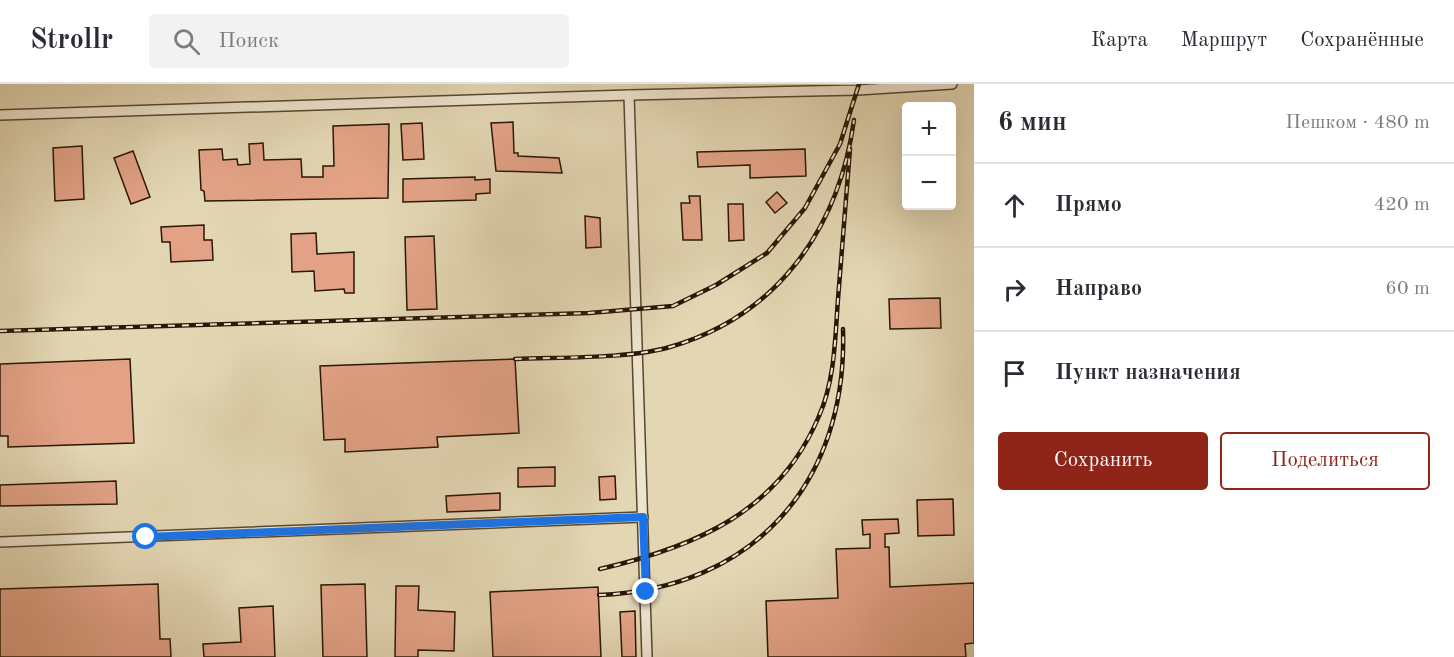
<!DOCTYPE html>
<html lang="ru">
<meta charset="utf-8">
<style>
body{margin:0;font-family:"Old Standard TT",serif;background:#f2f2f3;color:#2b2b33}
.controls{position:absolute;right:18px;top:18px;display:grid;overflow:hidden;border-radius:6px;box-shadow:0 6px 24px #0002}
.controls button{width:54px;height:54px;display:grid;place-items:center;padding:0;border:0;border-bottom:2px solid #e1e1e2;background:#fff;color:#2b2b33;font:30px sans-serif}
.stop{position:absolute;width:18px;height:18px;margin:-14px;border:4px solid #1a73e8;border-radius:50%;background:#fff}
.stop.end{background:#1a73e8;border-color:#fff;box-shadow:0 2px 6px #0008}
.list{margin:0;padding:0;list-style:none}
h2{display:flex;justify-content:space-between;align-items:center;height:78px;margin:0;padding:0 24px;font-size:26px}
h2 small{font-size:20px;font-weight:400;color:#7c7c81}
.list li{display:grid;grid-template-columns:39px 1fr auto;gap:18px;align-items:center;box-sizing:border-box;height:84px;padding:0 24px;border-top:2px solid #e1e1e2}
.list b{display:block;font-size:22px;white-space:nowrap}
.list em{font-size:20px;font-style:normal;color:#7c7c81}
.actions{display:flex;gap:12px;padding:18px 24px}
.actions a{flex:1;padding:14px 0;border:2px solid #8f2418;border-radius:6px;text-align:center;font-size:21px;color:#8f2418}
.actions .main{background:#8f2418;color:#fff}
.icon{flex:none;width:33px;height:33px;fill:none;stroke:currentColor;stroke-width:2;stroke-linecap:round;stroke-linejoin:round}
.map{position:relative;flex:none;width:974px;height:573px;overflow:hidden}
header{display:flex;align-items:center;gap:36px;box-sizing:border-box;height:84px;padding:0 30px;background:#fff;border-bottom:2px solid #e1e1e2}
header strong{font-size:28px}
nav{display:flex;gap:33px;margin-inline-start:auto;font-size:21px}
.search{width:420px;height:54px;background:#f2f2f3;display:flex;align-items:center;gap:15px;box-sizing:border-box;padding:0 21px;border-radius:6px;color:#7c7c81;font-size:22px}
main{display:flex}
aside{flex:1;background:#fff}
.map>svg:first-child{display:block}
.building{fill:#e3a286;stroke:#2a1704;stroke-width:1.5}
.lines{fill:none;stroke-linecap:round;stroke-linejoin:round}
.minor-casing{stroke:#584730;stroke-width:12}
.minor{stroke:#ede4ce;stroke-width:9}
.rail-casing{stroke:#2a1704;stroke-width:4.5}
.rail{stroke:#ede4ce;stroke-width:2;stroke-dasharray:7;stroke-linecap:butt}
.route{stroke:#1a73e8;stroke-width:8}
</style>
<header>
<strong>Strollr</strong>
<div class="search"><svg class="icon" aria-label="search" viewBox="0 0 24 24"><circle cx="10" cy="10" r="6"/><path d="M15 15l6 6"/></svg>Поиск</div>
<nav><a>Карта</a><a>Маршрут</a><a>Сохранённые</a></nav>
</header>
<main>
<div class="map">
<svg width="974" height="573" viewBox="0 0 974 573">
<rect width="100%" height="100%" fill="#e3d6b3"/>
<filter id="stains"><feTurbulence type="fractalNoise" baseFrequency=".00333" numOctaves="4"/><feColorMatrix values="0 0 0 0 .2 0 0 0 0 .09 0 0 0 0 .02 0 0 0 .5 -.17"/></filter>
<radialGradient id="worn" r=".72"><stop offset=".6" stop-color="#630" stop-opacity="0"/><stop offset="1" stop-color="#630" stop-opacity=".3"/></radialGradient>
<g class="building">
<path d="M513,38L514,69H518V72L559,74L562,89L496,87L491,39Z"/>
<path d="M422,39L424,75L403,76L401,40Z"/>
<path d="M389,40L388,114L205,117L204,107L201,106L199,66L222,65L223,76L237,75L238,81L250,80L249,60L263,59L264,76L301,75L302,93H323V82H334L333,42Z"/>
<path d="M82,62L84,115L55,117L53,64Z"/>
<path d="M805,65L806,92L750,94V81L698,83L697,68Z"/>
<path d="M133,67L150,113L131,120L114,74Z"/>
<path d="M475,93V96L490,95V109L476,110V116L403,118V95Z"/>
<path d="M777,108L787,119L775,129L766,118Z"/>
<path d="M689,112H700L702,156H683L681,119H690Z"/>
<path d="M728,120H743L744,156L729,157Z"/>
<path d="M585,132L600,134L601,163L586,164Z"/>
<path d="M204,141V156H212L213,176L171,178L170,158H162L161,143Z"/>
<path d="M316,149L317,170L354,168V209H345L344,205L315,207L314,187L292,188L291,150Z"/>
<path d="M434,152L437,225L407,226L405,153Z"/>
<path d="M940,214L941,244L890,245L889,215Z"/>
<path d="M130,275L134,359L8,363V352H0V280Z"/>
<path d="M515,275L519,349L437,353L438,363L345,368V355L324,356L320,282Z"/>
<path d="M555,383V402L518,403V384Z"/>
<path d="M615,392L616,415L600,416L599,393Z"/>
<path d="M116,397L117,420L0,422V401Z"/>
<path d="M500,409V426L447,428L446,412Z"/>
<path d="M953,415L954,451L918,452L917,416Z"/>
<path d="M898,435L899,449L885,450V463H889L890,503L974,499V559L965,560L966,573H768L766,517L838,514L836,465L870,464V450L863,451L862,436Z"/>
<path d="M158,500L160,555H170L171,573H0V505Z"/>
<path d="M365,500L367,573H323L321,501Z"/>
<path d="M396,502H419L418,526L455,528L454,567L418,566V573H395Z"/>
<path d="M598,503L601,573H493L490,508Z"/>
<path d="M273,522L275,573H204L203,560L241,558L239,524Z"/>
<path d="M635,527L636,573H622L620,528Z"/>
</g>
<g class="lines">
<g class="minor-casing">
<g id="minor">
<path d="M629,11L647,573"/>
<path d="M0,31L629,11L858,6L952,0"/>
<path d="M0,458L643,433"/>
</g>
</g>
<use href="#minor" class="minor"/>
<g class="rail-casing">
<g id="rail">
<path d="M0,247L589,229L673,222L716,201L767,169L805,124L840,60L859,0"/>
<path d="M515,275C560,273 629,275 670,263C778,232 839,144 854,36"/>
<path d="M600,485C695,463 779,428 819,332C835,296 835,254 838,215C842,165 846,115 850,65"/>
<path d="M599,511C753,505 848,399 843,245"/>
</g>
</g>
<use href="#rail" class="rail"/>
</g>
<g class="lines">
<path class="route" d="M146,453L643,433L646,508"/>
</g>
<rect width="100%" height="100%" filter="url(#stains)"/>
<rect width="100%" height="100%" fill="url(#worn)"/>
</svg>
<div class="controls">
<button>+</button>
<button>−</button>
</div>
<div class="stop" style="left:146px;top:453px"></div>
<div class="stop end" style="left:646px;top:508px"></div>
</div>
<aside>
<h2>6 мин<small>Пешком · 480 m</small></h2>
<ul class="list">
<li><svg class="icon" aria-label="ahead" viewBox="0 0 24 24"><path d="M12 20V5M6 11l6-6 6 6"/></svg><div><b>Прямо</b></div><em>420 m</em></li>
<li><svg class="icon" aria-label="right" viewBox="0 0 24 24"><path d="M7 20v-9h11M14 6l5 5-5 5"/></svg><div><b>Направо</b></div><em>60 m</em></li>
<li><svg class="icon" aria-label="arrive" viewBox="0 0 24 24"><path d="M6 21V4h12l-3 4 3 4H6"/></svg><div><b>Пункт назначения</b></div></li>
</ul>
<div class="actions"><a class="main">Сохранить</a><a>Поделиться</a></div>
</aside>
</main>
